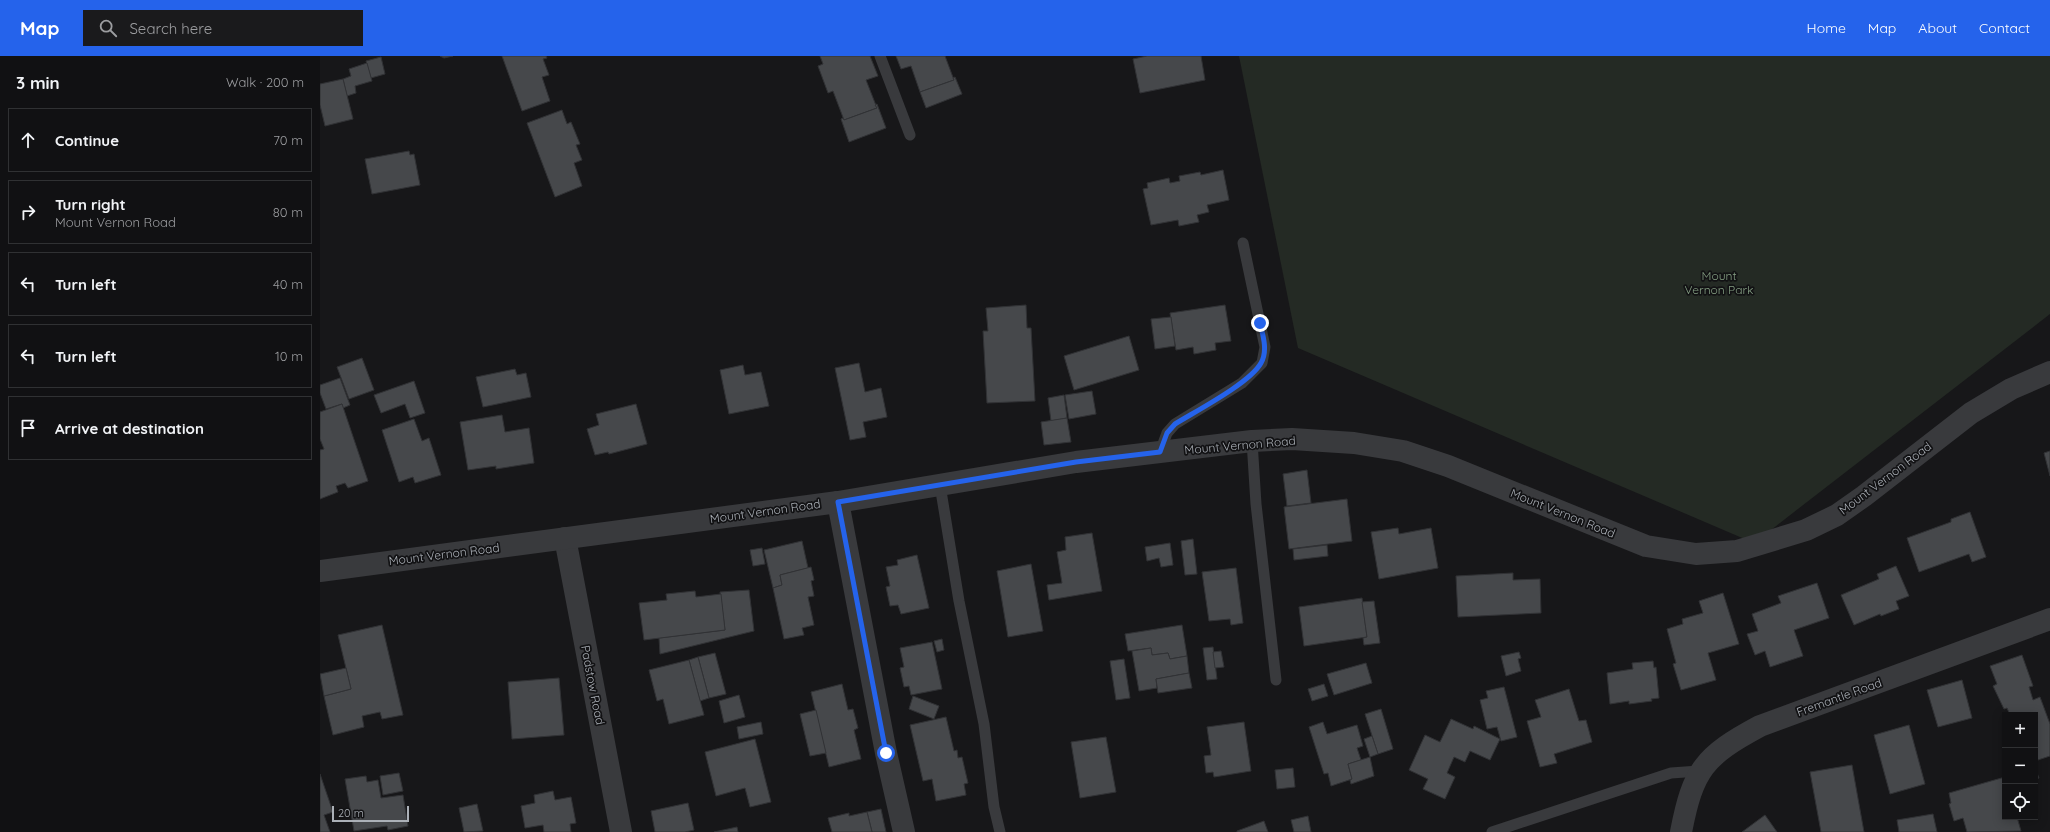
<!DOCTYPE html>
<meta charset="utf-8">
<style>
body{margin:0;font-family:Quicksand,sans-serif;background:#1a1a1c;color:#f1f3f6}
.controls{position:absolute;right:12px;bottom:12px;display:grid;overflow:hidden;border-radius:0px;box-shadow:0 2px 10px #0003}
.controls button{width:36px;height:36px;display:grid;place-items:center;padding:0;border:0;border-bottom:1px solid #303133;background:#111113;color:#f1f3f6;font:20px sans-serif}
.scale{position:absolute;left:12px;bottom:10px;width:77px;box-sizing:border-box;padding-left:4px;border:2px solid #abb0b7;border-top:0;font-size:11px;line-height:14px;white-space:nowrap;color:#abb0b7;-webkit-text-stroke:3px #121214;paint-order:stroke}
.stop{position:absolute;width:12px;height:12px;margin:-9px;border:3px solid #2563eb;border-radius:50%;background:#fff}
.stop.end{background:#2563eb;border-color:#fff;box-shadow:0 1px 4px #0008}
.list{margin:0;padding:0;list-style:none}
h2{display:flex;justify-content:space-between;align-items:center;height:52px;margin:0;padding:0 16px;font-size:17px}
h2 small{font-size:13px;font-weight:400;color:#9c9da0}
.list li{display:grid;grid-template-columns:26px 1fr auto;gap:12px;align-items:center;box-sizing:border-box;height:64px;margin:0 8px 8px;padding:0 8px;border:1px solid #303133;border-radius:0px}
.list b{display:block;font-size:15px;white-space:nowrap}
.list p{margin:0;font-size:13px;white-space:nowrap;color:#9c9da0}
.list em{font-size:13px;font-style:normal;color:#9c9da0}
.icon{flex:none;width:22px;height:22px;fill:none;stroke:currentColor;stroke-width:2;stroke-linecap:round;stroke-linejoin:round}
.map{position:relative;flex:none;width:1730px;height:776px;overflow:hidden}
header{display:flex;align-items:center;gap:24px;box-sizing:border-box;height:56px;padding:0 20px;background:#2563eb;color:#fff}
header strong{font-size:19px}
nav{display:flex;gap:22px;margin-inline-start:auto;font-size:14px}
.search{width:280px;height:36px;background:#1a1a1c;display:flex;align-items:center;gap:10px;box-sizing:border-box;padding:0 14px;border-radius:0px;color:#9c9da0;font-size:15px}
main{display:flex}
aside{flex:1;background:#111113}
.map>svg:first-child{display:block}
.green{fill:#242a24}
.building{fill:#46484b;stroke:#313235}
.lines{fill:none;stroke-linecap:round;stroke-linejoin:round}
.lane{stroke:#393a3d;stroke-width:11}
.street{stroke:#393a3d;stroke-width:22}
.route{stroke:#2563eb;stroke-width:5}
.labels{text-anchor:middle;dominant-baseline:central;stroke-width:3.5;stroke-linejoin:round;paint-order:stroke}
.park-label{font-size:12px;fill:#86a084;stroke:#121214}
.street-label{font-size:12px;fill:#abb0b7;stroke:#121214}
</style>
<header>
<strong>Map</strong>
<div class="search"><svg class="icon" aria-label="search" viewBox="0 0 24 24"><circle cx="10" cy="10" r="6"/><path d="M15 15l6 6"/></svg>Search here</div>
<nav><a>Home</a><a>Map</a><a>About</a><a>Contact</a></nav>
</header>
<main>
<aside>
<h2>3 min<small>Walk · 200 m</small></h2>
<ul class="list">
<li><svg class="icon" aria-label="ahead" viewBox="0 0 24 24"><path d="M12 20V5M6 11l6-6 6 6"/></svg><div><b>Continue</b></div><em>70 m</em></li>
<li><svg class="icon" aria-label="right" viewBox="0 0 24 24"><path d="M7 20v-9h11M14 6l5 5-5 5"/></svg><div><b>Turn right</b><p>Mount Vernon Road</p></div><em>80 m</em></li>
<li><svg class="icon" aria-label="left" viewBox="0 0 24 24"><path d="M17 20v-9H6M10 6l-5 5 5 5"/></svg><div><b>Turn left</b></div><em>40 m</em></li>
<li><svg class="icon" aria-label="left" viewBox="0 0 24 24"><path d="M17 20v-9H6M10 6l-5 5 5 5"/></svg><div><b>Turn left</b></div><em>10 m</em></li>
<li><svg class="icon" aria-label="arrive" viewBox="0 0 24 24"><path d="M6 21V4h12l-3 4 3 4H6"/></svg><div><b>Arrive at destination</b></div></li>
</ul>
</aside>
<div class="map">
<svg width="1730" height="776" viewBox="0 0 1730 776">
<rect width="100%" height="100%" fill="#171719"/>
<path class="green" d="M919,0H1730V258L1434,487L978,292Z"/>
<g class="building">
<path d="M120,0H133L124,2Z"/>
<path d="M182,0H226L227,2L223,3L229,19L222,21L230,45L202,55Z"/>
<path d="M500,0H550L558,20L546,24L557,52L524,64L513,35L508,37L498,10L503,8Z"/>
<path d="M576,0H625L634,24L600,36L591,10L581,13Z"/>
<path d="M827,0H881L885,24L820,37L813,3Z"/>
<path d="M61,1L65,18L51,22L46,5Z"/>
<path d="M47,7L52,25L35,30L36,37L27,40L23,23L31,20L29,13Z"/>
<path d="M635,21L642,38L606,52L600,36L634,24L633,22Z"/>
<path d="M23,23L33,63L5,70L0,49V28Z"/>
<path d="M557,48L566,72L529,86L521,63L523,62L524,64L557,52L555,49Z"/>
<path d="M242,54L247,68L251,66L260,88L256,89L262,104L254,107L262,130L235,141L207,67Z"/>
<path d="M89,95L90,99L94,98L100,129L52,138L45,103Z"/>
<path d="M903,114L909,144L887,149L889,156L877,159L879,166L859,170L858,164L831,169L823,133L828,132L827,127L849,122L850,127L860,125L859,120L880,116L881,119Z"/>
<path d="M706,249L707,272H711L715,345L667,347L663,275H668L666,252Z"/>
<path d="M905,249L911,285L895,287L896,294L874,298L873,291L856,294L850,257Z"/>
<path d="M851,261L855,290L835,293L831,263Z"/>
<path d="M809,280L819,314L754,334L744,300Z"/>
<path d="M42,302L54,334L29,343L17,311Z"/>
<path d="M539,307L545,336L561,332L567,361L543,366L546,381L530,384L515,312Z"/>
<path d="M423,309L425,319L441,316L449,350L409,358L400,314Z"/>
<path d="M195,313L197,319L206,317L211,341L163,351L156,321Z"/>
<path d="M20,322L30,349L23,352L22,348L6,353L0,337V329Z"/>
<path d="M94,325L105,357L90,362L85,348L61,357L54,339Z"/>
<path d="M772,335L776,358L749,363L745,339Z"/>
<path d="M744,339L747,362L731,365L728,342Z"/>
<path d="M22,348L48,425L28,432L25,427L16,430L18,436L0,443V394L4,393L0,383V356Z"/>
<path d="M316,348L327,388L289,398L288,396L275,399L267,373L279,369L276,358Z"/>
<path d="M182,359L185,376L209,372L214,407L176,413V410L148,414L140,366Z"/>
<path d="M747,362L751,386L724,389L721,366Z"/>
<path d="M94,363L102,385L109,382L121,419L95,427L93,421L79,426L62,374Z"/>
<path d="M1730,395V420L1724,397Z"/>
<path d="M987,414L991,447L967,450L963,418Z"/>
<path d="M1027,443L1032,485L969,493L964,451Z"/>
<path d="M1650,456L1666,501L1652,506L1649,498L1599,516L1587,482L1631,466V463Z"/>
<path d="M1078,472L1079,478L1111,472L1118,512L1059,523L1051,476Z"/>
<path d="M772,477L782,535L729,544L727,529L742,527L737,496L746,494L745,481Z"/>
<path d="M873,483L877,518L865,519L861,485Z"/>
<path d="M482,485L488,512L460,519L462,529L453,532L444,494Z"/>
<path d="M850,487L853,509L841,511L839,502L827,505L825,491Z"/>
<path d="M1007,489L1008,500L974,504L973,493Z"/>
<path d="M442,492L445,508L433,510L430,494Z"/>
<path d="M597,499L609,552L581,558L578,549L570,550L566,531L570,530L566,511L578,509L577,504Z"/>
<path d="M711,508L723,575L688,581L677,515Z"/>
<path d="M1576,510L1589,540L1576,545L1579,553L1561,560L1560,558L1534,569L1521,539L1559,523L1557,518Z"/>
<path d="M491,511L494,524L491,525L494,540L488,541L494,569L482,572L484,579L464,583L453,532L462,529L460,519Z"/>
<path d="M916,512L923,567L911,569L910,563L889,565L882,516Z"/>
<path d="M1193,517V524L1220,523L1221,557L1138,561L1136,520Z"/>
<path d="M1497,527L1509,562L1474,574L1483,600L1450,611L1445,595L1435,599L1427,578L1438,575L1432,558L1461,547L1458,540Z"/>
<path d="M429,534L434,575L340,598L339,582L405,574L400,536Z"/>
<path d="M375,535L376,541L401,538L405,574L324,584L319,547L347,544L346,538Z"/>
<path d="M1403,537L1419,588L1388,597L1396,624L1361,634L1353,608L1356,607L1347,573L1363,568L1362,563L1383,557L1379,545Z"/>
<path d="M1042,542L1047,581L984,590L979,551Z"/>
<path d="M1054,545L1060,587L1044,589L1043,582L1047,581L1042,546Z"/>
<path d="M62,569L83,659L62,663L60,656L42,660L44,671L13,679L4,640L31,633L18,579Z"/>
<path d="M862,569L867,600L850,603L848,597L832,599L831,592L808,595L805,578Z"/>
<path d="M622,583L624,594L617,596L614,585Z"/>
<path d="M612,586L622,633L591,639L589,630L584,631L580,612L584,611L580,592Z"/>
<path d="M893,591L897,623L887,624L883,592Z"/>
<path d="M831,592L832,599L848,597L850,603L867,600L869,617L836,623L837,632L819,635L812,595Z"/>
<path d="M901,595L904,611L895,612L893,596Z"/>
<path d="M1199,596L1201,602L1198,603L1201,615L1186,620L1181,600Z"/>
<path d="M395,597L406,638L389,642L378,601Z"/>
<path d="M1702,599L1713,630L1709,631L1713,644L1720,641L1730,668V700L1715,705V659H1690L1687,652L1684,653L1673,630L1677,628L1670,610Z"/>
<path d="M378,601L389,642L380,645L369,604Z"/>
<path d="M804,603L810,642L796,644L790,605Z"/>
<path d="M369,604L384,659L349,668L343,643L337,645L329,614Z"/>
<path d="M1333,605L1334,612L1336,611L1339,642L1331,643L1332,645L1309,648V645L1290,648L1287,617L1313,613L1312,607Z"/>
<path d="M1046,607L1052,627L1014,639L1007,618Z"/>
<path d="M26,612L31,633L4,640L0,618Z"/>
<path d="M869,617L872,632L838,637L836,623Z"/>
<path d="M239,622L244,679L192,683L188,626Z"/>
<path d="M1642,624L1652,662L1618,671L1607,634Z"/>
<path d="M522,628L528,654L533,653L538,672L534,674L541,703L509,711L491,636Z"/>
<path d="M1004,628L1008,640L992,645L988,633Z"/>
<path d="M1184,631L1197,681L1181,685L1177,671L1167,673L1160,644L1168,642L1166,635Z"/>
<path d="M1249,633L1259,665L1266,664L1272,686L1234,698L1237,707L1220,711L1207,665L1221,661L1215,644Z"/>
<path d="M419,639L425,661L404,667L399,645Z"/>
<path d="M593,640L619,650L614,663L589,653Z"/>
<path d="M1061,653L1073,693L1058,698L1045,658Z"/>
<path d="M496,654L506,697L490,700L480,658Z"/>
<path d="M626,661L634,695L637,694L638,702L642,701L648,727L644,728L646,739L616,745L612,723L603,725L590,669Z"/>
<path d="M1131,663L1153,673L1154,670L1180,683L1170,704L1150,695L1145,706L1134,701L1127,717L1135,721L1125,743L1103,733L1108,723L1089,714L1105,679L1120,686Z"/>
<path d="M441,666L443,678L419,683L417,671Z"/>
<path d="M924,666L931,715L894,721L893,716L886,717L884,700L891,699L887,671Z"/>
<path d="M1003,666L1007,678L1037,669L1043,690L1037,692L1041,704L1028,708L1032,723L1011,730L1008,717L1004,718L989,671Z"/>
<path d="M1589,669L1605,728L1570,738L1554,679Z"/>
<path d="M1052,680L1058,698L1050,701L1044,683Z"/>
<path d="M786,681L796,736L760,742L751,686Z"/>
<path d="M435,683L451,746L430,751L425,732L396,740L385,696Z"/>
<path d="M1050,701L1054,720L1031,728L1030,724L1032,723L1028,708Z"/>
<path d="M1532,709L1544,776H1501L1490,716Z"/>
<path d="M973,712L975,731L957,733L955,714Z"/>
<path d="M1715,712L1719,722L1715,723Z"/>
<path d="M79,717L83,735L63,739L60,720Z"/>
<path d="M0,718L13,756L4,759L10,776H0Z"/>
<path d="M46,720L47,726L58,724L61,742L83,739L88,770L68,774L67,770L34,775L25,723Z"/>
<path d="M1685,721V761H1697L1701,775L1647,776L1643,762L1634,765L1629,748L1631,747L1629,737Z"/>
<path d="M233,735L235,744L251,741L256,767L250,768L251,776H224L223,769L205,772L201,750L215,747L214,739Z"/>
<path d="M368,747L374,774L365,776H335L331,755Z"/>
<path d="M157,748L163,775L144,776L139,752Z"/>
<path d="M561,753L566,776H552L547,756Z"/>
<path d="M547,756L552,776H512L508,762L529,757V760Z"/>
<path d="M1613,758L1617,776H1579L1577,764Z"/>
<path d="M1445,759L1457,776H1422Z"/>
<path d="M988,760L991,776H974L971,764Z"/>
<path d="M944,765L948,776H917V775Z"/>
<path d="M417,771L418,776H394Z"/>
</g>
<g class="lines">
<g class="lane">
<path d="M560,0L590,79"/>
<path d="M932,385L936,448L956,624"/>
<path d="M840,396L847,377L855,368L922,327L942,307L945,291L923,187"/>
<path d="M620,429L639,545L664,668L674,751L680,776"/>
<path d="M1172,776L1351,717L1379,715"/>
</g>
<g class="street">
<path d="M518,446L566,697L584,776"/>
<path d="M245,482L301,776"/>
<path d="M0,515L518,446L756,406L932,385L972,383L1034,387L1083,395L1128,410L1326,490L1376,498L1417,495L1486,474L1517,459L1544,440L1651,357L1691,333L1730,316"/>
<path d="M1361,776C1373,714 1384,700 1440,670L1730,563"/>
</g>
</g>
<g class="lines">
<path class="route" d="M566,697L518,446L756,406L840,396L847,377L855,368C876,355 930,327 941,307C948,295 943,279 940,267"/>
</g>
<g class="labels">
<g class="park-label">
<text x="1399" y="219">Mount<tspan x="1399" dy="14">Vernon Park</tspan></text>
</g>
<g class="street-label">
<text transform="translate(920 389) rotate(-5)">Mount Vernon Road</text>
<text transform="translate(1565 422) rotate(-37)">Mount Vernon Road</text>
<text transform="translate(445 455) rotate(-8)">Mount Vernon Road</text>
<text transform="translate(1243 457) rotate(22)">Mount Vernon Road</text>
<text transform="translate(124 498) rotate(-7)">Mount Vernon Road</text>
<text transform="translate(273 629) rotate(79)">Padstow Road</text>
<text transform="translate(1519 641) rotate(-20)">Fremantle Road</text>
</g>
</g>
</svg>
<div class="controls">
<button>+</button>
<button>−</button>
<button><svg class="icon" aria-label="locate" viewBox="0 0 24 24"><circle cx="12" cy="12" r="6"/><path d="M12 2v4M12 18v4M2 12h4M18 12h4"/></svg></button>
</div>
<div class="scale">20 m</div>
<div class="stop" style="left:566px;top:697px"></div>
<div class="stop end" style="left:940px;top:267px"></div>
</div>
</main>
